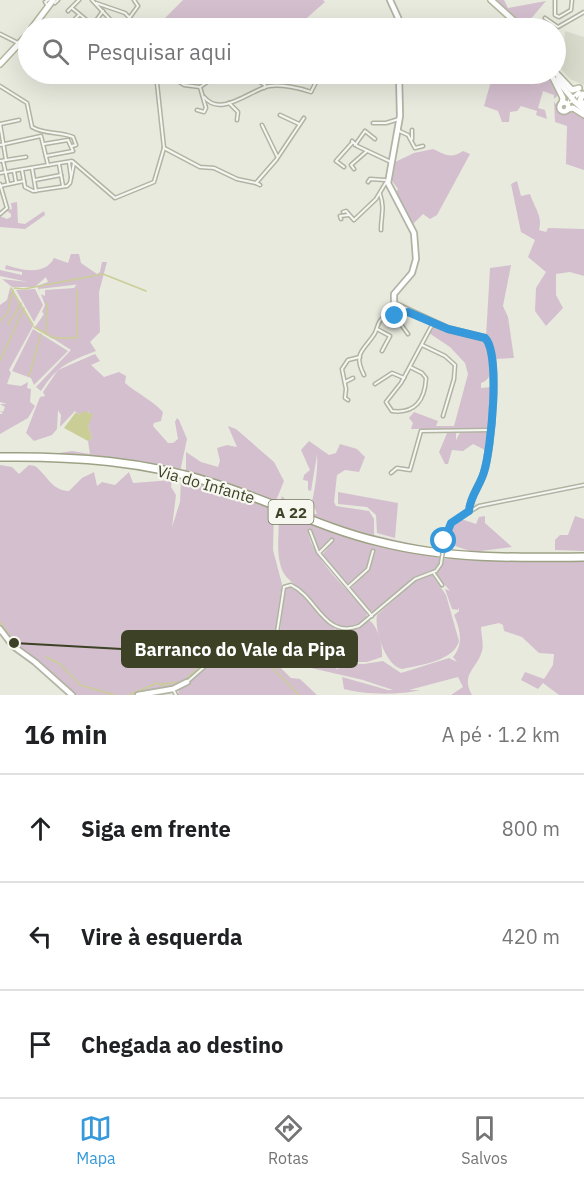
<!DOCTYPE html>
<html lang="pt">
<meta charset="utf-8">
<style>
body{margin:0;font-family:"IBM Plex Sans",sans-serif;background:#f2f2f2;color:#202124}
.stop{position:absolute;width:18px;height:18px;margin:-14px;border:4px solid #3699dc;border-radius:50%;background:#fff}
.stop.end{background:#3699dc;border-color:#fff;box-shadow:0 2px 6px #0008}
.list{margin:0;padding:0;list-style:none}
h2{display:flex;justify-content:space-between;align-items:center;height:78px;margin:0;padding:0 24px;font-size:26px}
h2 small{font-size:20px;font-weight:400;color:#757577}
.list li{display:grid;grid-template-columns:39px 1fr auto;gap:18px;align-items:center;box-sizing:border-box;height:108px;padding:0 24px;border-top:2px solid #e0e0e0}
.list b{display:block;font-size:22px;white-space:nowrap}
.list em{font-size:20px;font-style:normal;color:#757577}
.icon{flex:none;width:33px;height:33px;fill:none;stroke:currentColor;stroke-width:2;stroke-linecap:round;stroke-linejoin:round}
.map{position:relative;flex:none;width:584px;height:695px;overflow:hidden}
.search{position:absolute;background:#fff;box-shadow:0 6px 24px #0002;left:18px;right:18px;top:18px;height:66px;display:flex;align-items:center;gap:15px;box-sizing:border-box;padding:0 21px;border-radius:33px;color:#757577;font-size:22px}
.sheet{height:402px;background:#fff}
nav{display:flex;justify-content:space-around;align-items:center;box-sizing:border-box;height:84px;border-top:2px solid #e0e0e0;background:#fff;font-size:16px;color:#757577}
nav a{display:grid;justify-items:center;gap:3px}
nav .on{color:#3699dc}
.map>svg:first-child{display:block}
.built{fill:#d9dccc}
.green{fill:#d4bfce}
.water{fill:#cace96}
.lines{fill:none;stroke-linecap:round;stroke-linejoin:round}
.stream{stroke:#cace96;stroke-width:1.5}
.street-casing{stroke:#b1b4a3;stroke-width:5}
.secondary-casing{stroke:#b1b4a3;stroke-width:8}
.primary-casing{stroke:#b2b79d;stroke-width:8}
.highway-casing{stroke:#9da284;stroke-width:10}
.street{stroke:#f6f7f2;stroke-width:2}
.secondary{stroke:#fff;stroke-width:4.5}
.primary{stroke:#fff;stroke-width:5}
.highway{stroke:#fff;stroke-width:7}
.street-bridge-casing{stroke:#b1b4a3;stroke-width:5;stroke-linecap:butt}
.primary-bridge-casing{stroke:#b2b79d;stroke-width:8;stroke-linecap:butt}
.street-bridge{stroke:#f6f7f2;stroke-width:2}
.primary-bridge{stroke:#fff;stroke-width:5}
.route{stroke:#3699dc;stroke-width:8}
.labels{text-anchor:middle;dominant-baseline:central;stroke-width:4.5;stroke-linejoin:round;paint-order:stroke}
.shield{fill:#f6f7ee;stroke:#747862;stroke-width:1.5}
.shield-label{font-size:15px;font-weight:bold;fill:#3d4226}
.street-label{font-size:16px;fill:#3d4226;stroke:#f6f7ee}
.leader{fill:none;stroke:#3d4226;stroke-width:2}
.callout-dot{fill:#3d4226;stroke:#f6f7ee;stroke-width:2}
.callout{fill:#3d4226;stroke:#3d4226;stroke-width:2}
.callout-label{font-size:18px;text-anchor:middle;font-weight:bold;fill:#fff}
</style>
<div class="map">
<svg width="584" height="695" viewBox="0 0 584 695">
<rect width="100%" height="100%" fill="#e8eade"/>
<path class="built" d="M565,31L584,37V85L570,79L556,63V43H564Z"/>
<g class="green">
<path d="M183,0H323L325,2L301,23L288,28H155Z"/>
<path d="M494,0H504L508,8L546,1L529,21L534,28H523Z"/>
<path d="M493,74H547L559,94L554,99V95L543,91L538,108L545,110L547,119L536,115L537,111L521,106L517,111L510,112L509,122H502L498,111L484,106Z"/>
<path d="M554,101L560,113L566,114L571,109L584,117V170L566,164L567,126L555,122Z"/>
<path d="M433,149C446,155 451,159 463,151L470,154L437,215L430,219L423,214L412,225L396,192L398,189L390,178L393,163L414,153Z"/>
<path d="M517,181L521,196L530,194C534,207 543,216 539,230L546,232L548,228L584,229V276L570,272L556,274V295L563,308L546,326L535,311L536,288L546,272L528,257L535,240L521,232L511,184Z"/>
<path d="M17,202L18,223L25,224L44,211L45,215L25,229L0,227V216L7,219L11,217V214L6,210L12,209L11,203Z"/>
<path d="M71,254H79L81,263L97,274L100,272L102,262H107L99,292L100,332L90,342L96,351C68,362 58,365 41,391L36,387L71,350L35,327L44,314L42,312L45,305L41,294L45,296V290L74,288L77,284L90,283L39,289L40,292L37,286L48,282L46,277L35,287H12L2,279L28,282L0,276V270L22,275V272L5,269L6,265C21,270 45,276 54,258L68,263Z"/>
<path d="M511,265L503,306L508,317L514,358L494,359L490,342L486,337L490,268Z"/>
<path d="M10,288L33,326L9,370L11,373L7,384L21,386L28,382L27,388L31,389L30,402L35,406L28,418L0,434V414H3L0,411L3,412L5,407L0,404H7L0,402V305L7,300Z"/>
<path d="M35,289L43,305L34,322L16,290Z"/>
<path d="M436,326C464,336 489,330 491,364C491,373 490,380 481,383V388L491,387L489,429H411L413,423L409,418L414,412L438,421L436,426H454L468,374L465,363L450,347L429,333Z"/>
<path d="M33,329L68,351L34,385L31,378L12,371Z"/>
<path d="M95,354L100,361L91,365L104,377L119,372L126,376L125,383C138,394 152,400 163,412L161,421L154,423L153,426L168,443H173L178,439L175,422L177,418L179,420L187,439L180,472L0,454H52L72,451L90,454L88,441L92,438L88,426L89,412L80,415L75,411L60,427L61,415L58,410L57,429L52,435L34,441L26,433L40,397L45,396L43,392L58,370Z"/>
<path d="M228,426L236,429L274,462L284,481L275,503L183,471L186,469V452L201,462L218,467L220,461L217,448L227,445L237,447Z"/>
<path d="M448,431H456V440L461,431H486L488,434L487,451L473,444L463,451L452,450L448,464H445L439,452Z"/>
<path d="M309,441L329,455L336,453L340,444L357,449L365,457L359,472L345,470L337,475L334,502L336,506L369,511L374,519V535L435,549L443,544L441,552L364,536L279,505L282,496C292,508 302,514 317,514L312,502C315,488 318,470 317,455L311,491L308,490V481L303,480L304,475L310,470L301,450Z"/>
<path d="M0,465L12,467L19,474L29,465L35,466C47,475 52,491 69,491L82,478L94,472L97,486L102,482L115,485L129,472L133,483L172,480L171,487L176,495L172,527L180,502L181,479L230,493L274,510L273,550L282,584L273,650L254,660H210L188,679L170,687L146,690L133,695H72L43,665L14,644L0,625Z"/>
<path d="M338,492L398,503L395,538L377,533L376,515L367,507L338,504Z"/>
<path d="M278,511L357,541L440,558L439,567L418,576L375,612L370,611L351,588L364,575L347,584L322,555L333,541L331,540L320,550L312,539L311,532L308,531C310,556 351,593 367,612C367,619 365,620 360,623C335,640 321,609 306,594C299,587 288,581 283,572C274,552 281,526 278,511Z"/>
<path d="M485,516V523L512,547L473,552L446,543L451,524L461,519L476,524L479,517Z"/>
<path d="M575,516L584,519V551L555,550V540L560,535H568Z"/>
<path d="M444,559L584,562V695H559L543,683L538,689L521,680L525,672L544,679L553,665L554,654L539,653L522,637L504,631L503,625L499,623L481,627C481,634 484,644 482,651C477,669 460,674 472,695H451L463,687L458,677L409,690H393L363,680L268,658L281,654L295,641L275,653L278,647L285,589L289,587L297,590L335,629H358L369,620C378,626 383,646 382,657L367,662H339L335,664L336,669L340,668L342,663L364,664L383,661L401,673L449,658L457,662L453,657C464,644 460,629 454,615L459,611V607L458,610L452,609L445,589L450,591L435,573L440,569Z"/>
<path d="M427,575H432L446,595L459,641C454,661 420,665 402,669C386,666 374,630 377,615L414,582Z"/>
<path d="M265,660L278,665L291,678L300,679L317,695H178L179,688L213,661Z"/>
<path d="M342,677L388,690H420C401,695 365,695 344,689Z"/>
</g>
<path class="water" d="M83,411L93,414L88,426L92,438L88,441L64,428L76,412L80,415Z"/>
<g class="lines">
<g class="stream">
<path d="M11,288L33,325"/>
<path d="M14,288L24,289L103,274L146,291"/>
<path d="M0,321L7,314L13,290"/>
<path d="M8,325L21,303"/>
<path d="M34,327L53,338H77V290"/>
<path d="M46,334L47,303"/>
<path d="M0,361L24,308"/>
<path d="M29,376L41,334"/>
<path d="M0,622L17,646"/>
<path d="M26,653L33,657"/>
<path d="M46,657L60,664L80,685L115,695"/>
<path d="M161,684L182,682L210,658H241L250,663L273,668L299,695"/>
<path d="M129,695L157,683L166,686"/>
</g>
<g class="street-casing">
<g id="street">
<path d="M48,0L45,2L48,6"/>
<path d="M92,0L118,28"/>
<path d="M555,0V15L559,17L571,10L572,0"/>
<path d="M55,3L58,0"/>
<path d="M96,3L125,13L139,28"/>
<path d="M72,8L90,23L95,22L103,11"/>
<path d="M68,11L79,0"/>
<path d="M130,17L138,6L134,0"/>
<path d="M545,18L558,27L584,12"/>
<path d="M75,28L71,23L79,15"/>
<path d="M0,34L18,43"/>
<path d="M156,74L164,148L200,167L214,168L237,179L256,183"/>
<path d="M167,74L184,85L200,87L206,108L204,112L197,110"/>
<path d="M260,82L265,85L264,88"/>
<path d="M0,86L27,103L32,127C45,135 59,131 73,137L76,145L72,146"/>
<path d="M200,87L219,74"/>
<path d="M204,97C221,118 250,90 269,86C281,84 300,88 311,92L320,74"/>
<path d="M229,103L238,112L237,120"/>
<path d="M280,115L299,124"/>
<path d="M373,123H386L399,119"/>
<path d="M0,124L6,160"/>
<path d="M0,124L19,120"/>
<path d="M262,125L277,156"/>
<path d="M397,130L408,135L415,148L423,146"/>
<path d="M412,130V139"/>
<path d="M352,141L357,146L391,162"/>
<path d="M44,144L68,140L73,151L46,156"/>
<path d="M0,145L41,136L48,165"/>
<path d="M355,145L365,131L375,139"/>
<path d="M0,161L26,157"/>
<path d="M3,161L8,183"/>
<path d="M69,162L71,177"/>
<path d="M59,164L63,186"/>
<path d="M344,167L336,161L353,142"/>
<path d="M32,168L36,191"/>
<path d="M354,169L351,165L367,151"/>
<path d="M22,170L25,187L33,191L67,186L70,183L74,163"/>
<path d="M14,171L16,182"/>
<path d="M0,173L72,161L115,198L154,182L164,148"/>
<path d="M35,180L61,175"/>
<path d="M368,182L370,179L385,180"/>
<path d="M0,184L7,208L0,214"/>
<path d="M260,185L256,183L276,160L304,118"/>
<path d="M0,186L24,181"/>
<path d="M380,194C385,208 381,216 381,230"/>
<path d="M343,212L346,211L354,220L376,199L388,179"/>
<path d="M341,219L340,216L349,215"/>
<path d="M395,316L408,334"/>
<path d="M377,329L390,336L382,351"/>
<path d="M422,345L445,356L455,365L454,379L443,416"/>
<path d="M410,367L422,373L426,378C425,400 415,414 392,411L386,402L401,383L431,327L436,324"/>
<path d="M364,375C352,352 365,350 375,333C378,327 378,319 385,317C392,314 400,315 408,312"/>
<path d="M345,382L353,378"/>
<path d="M375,384L392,373L404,378"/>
<path d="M348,400L345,398L346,389L342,369L348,360L360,357"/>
<path d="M391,473L397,468L410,470L421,431L490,430"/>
<path d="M310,531L318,552L372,616"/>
<path d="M444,545L451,523L479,506L584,485"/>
<path d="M319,553L332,540"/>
<path d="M433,572L442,585"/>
<path d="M348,587L368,569L373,551"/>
<path d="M187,682L212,660L256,661L274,652L284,587L291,585C317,597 324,639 359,626L415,579L436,571L441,564"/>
<path d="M173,689L176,695"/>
</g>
</g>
<g class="secondary-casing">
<g id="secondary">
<path d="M390,0L400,22V28"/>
<path d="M399,74L400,116L388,183L414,233L416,259L412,273L394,294V304L448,329L485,338C501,353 491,450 484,472C480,486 470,496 469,511"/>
<path d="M570,101L579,93"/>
<circle cx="564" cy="107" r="4.5"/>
<path d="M0,629L13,646L35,662L72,695"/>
<path d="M138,695L173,689L187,682"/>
</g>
</g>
<g class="primary-casing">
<g id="primary">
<path d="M491,0L522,28"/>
<path d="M32,28L53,0"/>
<path d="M0,64L28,34"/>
<path d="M556,73L572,90L579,88"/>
<path d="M551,74L563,98L562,103"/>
<path d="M557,80L572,98"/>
<path d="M583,94L580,100L584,105"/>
<path d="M573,100L584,110"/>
<path d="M568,109L573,108L584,115"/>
</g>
</g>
<g class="highway-casing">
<path id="highway" d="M0,457C73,456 146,461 216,484C272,501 323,529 380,542C447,559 515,558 584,557"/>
</g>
<use href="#street" class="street"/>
<use href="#secondary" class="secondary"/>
<use href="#primary" class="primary"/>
<use href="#highway" class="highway"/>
<g class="street-bridge-casing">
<path id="street-bridge" d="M441,563L444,545"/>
</g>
<g class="primary-bridge-casing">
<path id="primary-bridge" d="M572,98L573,100"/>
</g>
<use href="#street-bridge" class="street-bridge"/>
<use href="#primary-bridge" class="primary-bridge"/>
</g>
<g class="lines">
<path class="route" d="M395,316L408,312L448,329L485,338C501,353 491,450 484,472C480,486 470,496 469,511L451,523L444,541"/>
</g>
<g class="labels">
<rect class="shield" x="268.5" y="500" width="45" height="24" rx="4.5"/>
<g class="shield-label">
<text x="291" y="512">A 22</text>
</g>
<g class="street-label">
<text transform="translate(206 484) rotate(16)">Via do Infante</text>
</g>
</g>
<path class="leader" d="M14 643L122 649"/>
<circle class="callout-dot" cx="14" cy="643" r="6"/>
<rect class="callout" x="122" y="631" width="235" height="36" rx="6"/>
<g class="callout-label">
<text x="240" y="656">Barranco do Vale da Pipa</text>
</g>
</svg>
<div class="stop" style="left:444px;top:541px"></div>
<div class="stop end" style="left:395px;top:316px"></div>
<div class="search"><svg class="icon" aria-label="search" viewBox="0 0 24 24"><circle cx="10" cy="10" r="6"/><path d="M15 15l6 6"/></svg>Pesquisar aqui</div>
</div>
<section class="sheet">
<h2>16 min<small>A pé · 1.2 km</small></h2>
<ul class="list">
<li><svg class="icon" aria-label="ahead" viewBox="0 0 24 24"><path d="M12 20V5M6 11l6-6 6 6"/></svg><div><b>Siga em frente</b></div><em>800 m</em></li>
<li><svg class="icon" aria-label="left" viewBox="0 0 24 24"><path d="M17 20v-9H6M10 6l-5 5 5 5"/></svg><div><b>Vire à esquerda</b></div><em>420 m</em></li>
<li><svg class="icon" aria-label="arrive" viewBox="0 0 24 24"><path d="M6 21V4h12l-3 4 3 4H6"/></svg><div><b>Chegada ao destino</b></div></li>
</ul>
</section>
<nav>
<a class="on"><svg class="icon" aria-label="map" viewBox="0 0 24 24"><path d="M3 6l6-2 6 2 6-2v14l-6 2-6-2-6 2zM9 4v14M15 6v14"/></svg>Mapa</a>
<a><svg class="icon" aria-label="directions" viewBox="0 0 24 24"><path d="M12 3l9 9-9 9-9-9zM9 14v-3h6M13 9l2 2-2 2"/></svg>Rotas</a>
<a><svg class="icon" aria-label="saved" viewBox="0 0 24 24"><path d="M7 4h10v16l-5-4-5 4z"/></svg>Salvos</a>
</nav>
